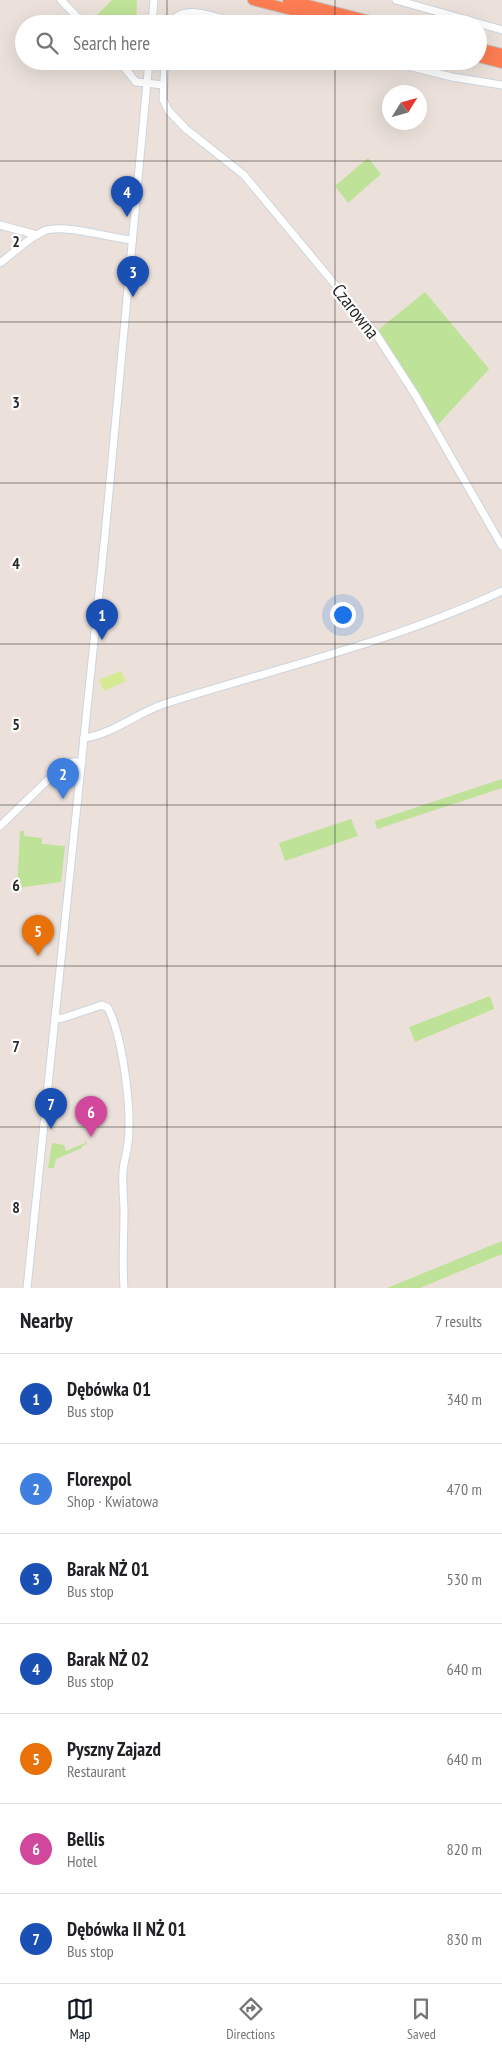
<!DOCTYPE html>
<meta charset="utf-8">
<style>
body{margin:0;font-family:"PT Sans Narrow",sans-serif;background:#f6f6f6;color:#202124}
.compass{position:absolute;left:382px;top:85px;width:45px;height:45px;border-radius:50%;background:#fff;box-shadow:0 5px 20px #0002;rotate:53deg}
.you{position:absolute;left:342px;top:614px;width:18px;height:18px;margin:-12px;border:4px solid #fff;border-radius:50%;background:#1a73e8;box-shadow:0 0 0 8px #1a73e833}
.badge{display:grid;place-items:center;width:32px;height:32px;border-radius:50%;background:#111827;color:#fff;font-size:16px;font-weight:700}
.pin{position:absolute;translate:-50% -41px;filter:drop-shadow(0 1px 2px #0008)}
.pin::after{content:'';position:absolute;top:26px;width:18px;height:15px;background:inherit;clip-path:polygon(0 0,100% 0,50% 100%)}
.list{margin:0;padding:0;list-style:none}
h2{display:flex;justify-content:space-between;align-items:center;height:65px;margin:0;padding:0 20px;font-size:21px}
h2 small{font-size:16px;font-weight:400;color:#757577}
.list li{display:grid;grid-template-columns:32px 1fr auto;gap:15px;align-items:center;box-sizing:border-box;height:90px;padding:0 20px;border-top:1px solid #e0e0e0}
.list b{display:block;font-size:19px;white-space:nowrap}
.list p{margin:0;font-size:16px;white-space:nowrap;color:#757577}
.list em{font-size:16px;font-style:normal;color:#757577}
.icon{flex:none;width:28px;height:28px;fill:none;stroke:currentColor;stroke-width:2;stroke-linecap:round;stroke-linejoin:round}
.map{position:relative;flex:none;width:502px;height:1288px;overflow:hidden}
.search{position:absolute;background:#fff;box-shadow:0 5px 20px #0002;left:15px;right:15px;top:15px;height:55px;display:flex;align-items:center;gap:12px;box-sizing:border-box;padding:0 18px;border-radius:28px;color:#757577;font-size:19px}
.sheet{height:695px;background:#fff}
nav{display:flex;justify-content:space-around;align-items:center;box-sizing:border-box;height:70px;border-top:1px solid #e0e0e0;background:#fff;font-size:14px;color:#757577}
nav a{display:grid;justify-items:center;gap:2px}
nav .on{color:#111827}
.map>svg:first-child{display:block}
.green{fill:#bee297}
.pitch{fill:#d5ea92}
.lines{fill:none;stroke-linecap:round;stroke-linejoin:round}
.minor-casing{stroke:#cdd4de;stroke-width:9}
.highway-casing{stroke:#c3c3c3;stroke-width:12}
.minor{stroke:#fff;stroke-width:7}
.highway{stroke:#fd7d53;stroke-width:10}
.grid{fill:none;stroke:#292929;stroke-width:1;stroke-opacity:0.55}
.labels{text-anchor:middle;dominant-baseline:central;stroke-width:4.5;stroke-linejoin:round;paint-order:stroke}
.street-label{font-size:19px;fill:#292929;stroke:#fff}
.grid-label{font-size:16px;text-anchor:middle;font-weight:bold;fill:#292929;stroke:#fff;stroke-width:4.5;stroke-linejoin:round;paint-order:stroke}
</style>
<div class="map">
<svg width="502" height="1288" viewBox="0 0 502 1288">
<rect width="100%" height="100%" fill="#ebe1da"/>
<g class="green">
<path d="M112,0H137L136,24H90L89,23Z"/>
<path d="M368,158L381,174L348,203L335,186Z"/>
<path d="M425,292L489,369L435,428L378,330Z"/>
<path d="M502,779V788L377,829L375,821Z"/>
<path d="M351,819L358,836L285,861L279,843Z"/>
<path d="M20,831H24V836L42,838V844L65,846L61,882L17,888Z"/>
<path d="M490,996L494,1009L415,1042L409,1027Z"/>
<path d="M86,1140L87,1144L82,1146V1148L56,1159L54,1168H48L52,1143L64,1145L66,1151L85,1143Z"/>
<path d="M502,1241V1254L420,1288H387Z"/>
</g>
<path class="pitch" d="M121,671L126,681L104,691L99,680Z"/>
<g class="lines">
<g class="minor-casing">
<g id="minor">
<path d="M61,0L84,24"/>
<path d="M396,0L502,30"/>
<path d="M152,24L154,0"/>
<path d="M170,24C184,1 220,19 240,24"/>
<path d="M119,61L136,82L163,85"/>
<path d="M165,61L163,99L168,110L186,129L244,175L376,334L416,396L502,546"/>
<path d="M388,61L452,77L502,85"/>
<path d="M0,225L37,235"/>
<path d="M0,263C14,253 28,238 44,231C61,223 111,238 132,240"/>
<path d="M84,738C113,734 137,713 164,704C277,668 394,642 502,591"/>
<path d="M0,826L51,777L72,762H82"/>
<path d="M56,1019L63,1018L102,1005L108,1008C123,1038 132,1110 128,1143C127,1153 123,1163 123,1173C122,1186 124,1199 124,1212C124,1237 122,1262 124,1288"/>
<path d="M27,1288L105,535L149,61"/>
</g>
</g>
<g class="highway-casing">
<g id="highway">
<path d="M253,0L347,24"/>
<path d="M288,0L382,24"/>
<path d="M478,48L502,54"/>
<path d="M478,57L502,63"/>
</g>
</g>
<use href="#minor" class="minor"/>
<use href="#highway" class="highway"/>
</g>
<path class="grid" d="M167,0V24M335,0V24M167,61V1288M335,61V1288M0,161H502M0,322H502M0,483H502M0,644H502M0,805H502M0,966H502M0,1127H502"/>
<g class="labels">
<g class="street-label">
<text transform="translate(356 311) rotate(52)">Czarowna</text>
</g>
</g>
<g class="grid-label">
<text x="16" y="247">2</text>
<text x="16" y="408">3</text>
<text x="16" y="569">4</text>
<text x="16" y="730">5</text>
<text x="16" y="891">6</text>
<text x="16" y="1052">7</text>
<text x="16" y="1213">8</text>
</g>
</svg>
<svg class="compass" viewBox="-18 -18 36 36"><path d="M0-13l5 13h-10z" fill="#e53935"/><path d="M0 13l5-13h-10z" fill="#757577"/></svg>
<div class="you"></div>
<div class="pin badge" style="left:102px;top:640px;background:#1a4fb4">1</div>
<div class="pin badge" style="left:63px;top:799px;background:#3f7fe0">2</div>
<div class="pin badge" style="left:133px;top:297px;background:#1a4fb4">3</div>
<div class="pin badge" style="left:127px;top:217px;background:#1a4fb4">4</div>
<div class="pin badge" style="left:38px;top:956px;background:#e8710a">5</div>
<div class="pin badge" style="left:91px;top:1137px;background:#d1479c">6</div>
<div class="pin badge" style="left:51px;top:1129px;background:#1a4fb4">7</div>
<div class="search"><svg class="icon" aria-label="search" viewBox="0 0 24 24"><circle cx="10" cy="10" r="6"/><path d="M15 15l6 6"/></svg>Search here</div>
</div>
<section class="sheet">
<h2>Nearby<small>7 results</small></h2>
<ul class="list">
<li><span class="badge" style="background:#1a4fb4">1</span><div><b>Dębówka 01</b><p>Bus stop</p></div><em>340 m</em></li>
<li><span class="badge" style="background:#3f7fe0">2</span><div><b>Florexpol</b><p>Shop · Kwiatowa</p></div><em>470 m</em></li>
<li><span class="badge" style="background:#1a4fb4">3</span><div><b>Barak NŻ 01</b><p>Bus stop</p></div><em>530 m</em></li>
<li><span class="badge" style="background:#1a4fb4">4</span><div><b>Barak NŻ 02</b><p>Bus stop</p></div><em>640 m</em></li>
<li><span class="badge" style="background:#e8710a">5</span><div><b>Pyszny Zajazd</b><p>Restaurant</p></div><em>640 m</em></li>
<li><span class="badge" style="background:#d1479c">6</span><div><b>Bellis</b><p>Hotel</p></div><em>820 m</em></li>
<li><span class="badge" style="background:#1a4fb4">7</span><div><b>Dębówka II NŻ 01</b><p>Bus stop</p></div><em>830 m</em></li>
</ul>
</section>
<nav>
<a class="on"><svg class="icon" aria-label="map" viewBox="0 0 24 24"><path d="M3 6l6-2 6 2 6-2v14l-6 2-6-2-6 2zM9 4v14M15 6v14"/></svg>Map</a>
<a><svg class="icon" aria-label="directions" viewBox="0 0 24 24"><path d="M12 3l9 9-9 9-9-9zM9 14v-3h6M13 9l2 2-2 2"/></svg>Directions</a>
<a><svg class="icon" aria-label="saved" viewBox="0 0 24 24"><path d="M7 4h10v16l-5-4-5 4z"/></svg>Saved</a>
</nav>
